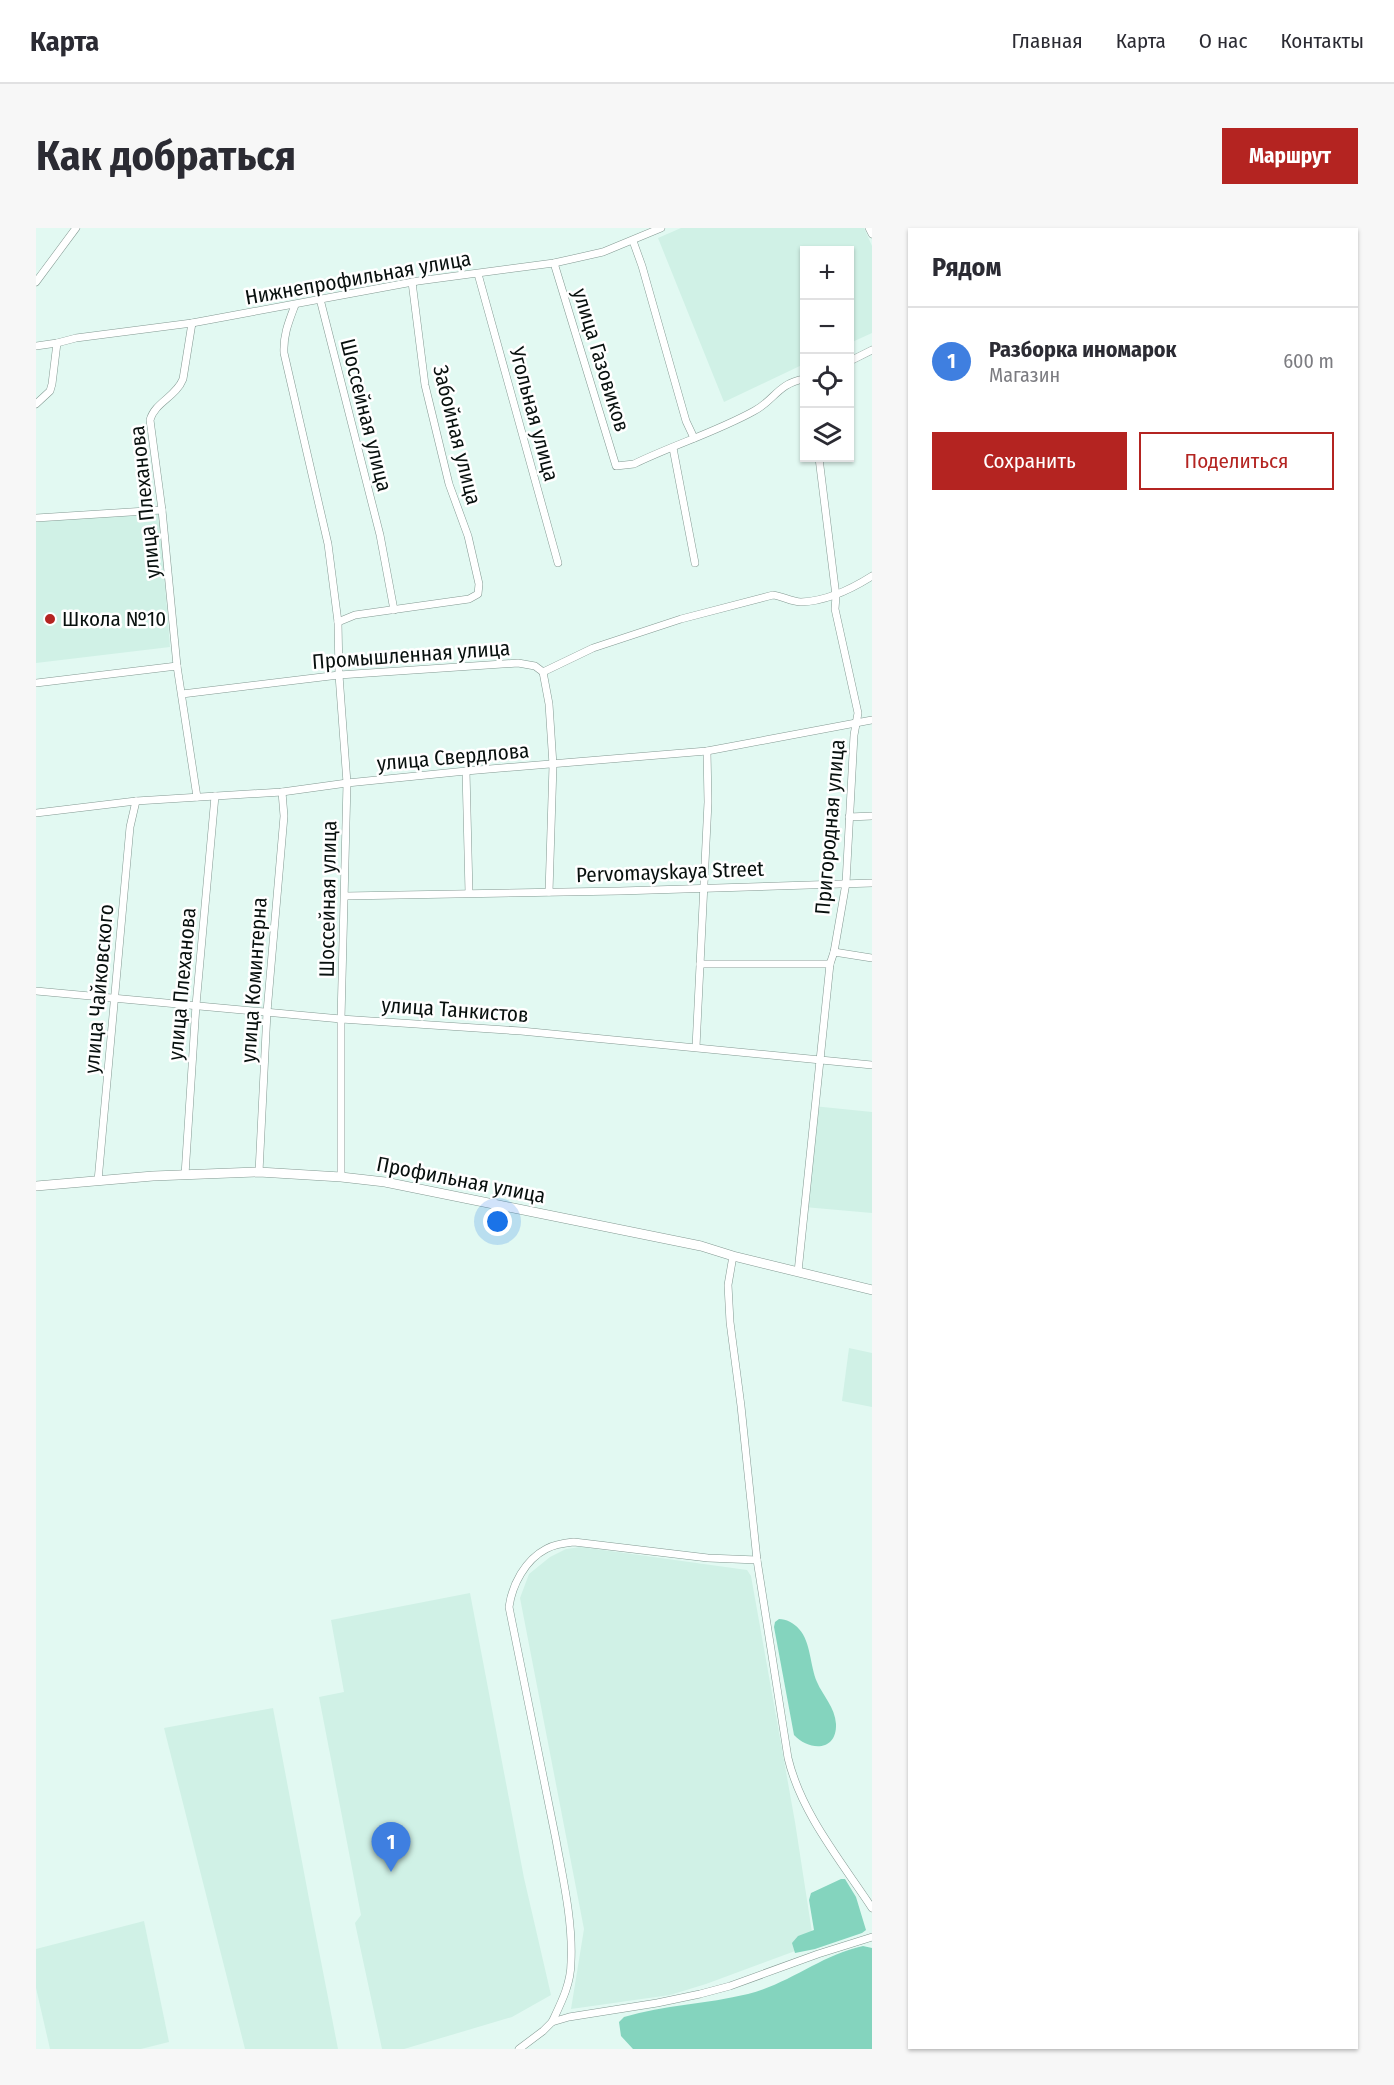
<!DOCTYPE html>
<html lang="ru">
<meta charset="utf-8">
<style>
body{margin:0;font-family:"Fira Sans Condensed",sans-serif;background:#f7f7f7;color:#2b2b33}
.controls{position:absolute;right:18px;top:18px;display:grid;overflow:hidden;border-radius:0px;box-shadow:0 2px 4px #0004}
.controls button{width:54px;height:54px;display:grid;place-items:center;padding:0;border:0;border-bottom:2px solid #e1e1e2;background:#fff;color:#2b2b33;font:30px sans-serif}
.you{position:absolute;left:462px;top:994px;width:21px;height:21px;margin:-15px;border:4px solid #fff;border-radius:50%;background:#1a73e8;box-shadow:0 0 0 9px #1a73e833}
.badge{display:grid;place-items:center;width:39px;height:39px;border-radius:50%;background:#b42421;color:#fff;font-size:20px;font-weight:700}
.pin{position:absolute;translate:-50% -50px;filter:drop-shadow(0 2px 3px #0008)}
.pin::after{content:'';position:absolute;top:32px;width:21px;height:18px;background:inherit;clip-path:polygon(0 0,100% 0,50% 100%)}
.list{margin:0;padding:0;list-style:none}
h2{display:flex;justify-content:space-between;align-items:center;height:78px;margin:0;padding:0 24px;font-size:26px}
h2 small{font-size:20px;font-weight:400;color:#7c7c81}
.list li{display:grid;grid-template-columns:39px 1fr auto;gap:18px;align-items:center;box-sizing:border-box;height:108px;padding:0 24px;border-top:2px solid #e1e1e2}
.list b{display:block;font-size:22px;white-space:nowrap}
.list p{margin:0;font-size:20px;white-space:nowrap;color:#7c7c81}
.list em{font-size:20px;font-style:normal;color:#7c7c81}
.actions{display:flex;gap:12px;padding:18px 24px}
.actions a{flex:1;padding:14px 0;border:2px solid #b42421;border-radius:0px;text-align:center;font-size:21px;color:#b42421}
.actions .main{background:#b42421;color:#fff}
.icon{flex:none;width:33px;height:33px;fill:none;stroke:currentColor;stroke-width:2;stroke-linecap:round;stroke-linejoin:round}
.map{position:relative;flex:none;width:836px;height:1821px;overflow:hidden;border-radius:0px}
header{display:flex;align-items:center;gap:36px;box-sizing:border-box;height:84px;padding:0 30px;background:#fff;border-bottom:2px solid #e1e1e2}
header strong{font-size:28px}
nav{display:flex;gap:33px;margin-inline-start:auto;font-size:21px}
.intro{display:flex;align-items:center;justify-content:space-between;box-sizing:border-box;height:144px;padding:0 36px}
h1{margin:0;font-size:42px}
.button{padding:15px 27px;border-radius:0px;background:#b42421;color:#fff;font-size:21px;font-weight:700}
main{display:flex;gap:36px;padding:0 36px}
aside{flex:1;background:#fff;border-radius:0px;box-shadow:0 2px 4px #0004}
.map>svg:first-child{display:block}
.built{fill:#d0f1e6}
.green{fill:#84d4be}
.lines{fill:none;stroke-linecap:round;stroke-linejoin:round}
.minor-casing{stroke:#839992;stroke-width:8}
.major-casing{stroke:#839992;stroke-width:10}
.minor{stroke:#fff;stroke-width:7}
.major{stroke:#fff;stroke-width:9}
.poi-dot{fill:#b42421;stroke:#fff;stroke-width:2}
.labels{text-anchor:middle;dominant-baseline:central;stroke-width:5;stroke-linejoin:round;paint-order:stroke}
.street-label{font-size:21px;fill:#08100e;stroke:#fff}
.poi-label{font-size:21px;fill:#08100e;stroke:#fff;text-anchor:start}
</style>
<header>
<strong>Карта</strong>
<nav><a>Главная</a><a>Карта</a><a>О нас</a><a>Контакты</a></nav>
</header>
<div class="intro"><h1>Как добраться</h1><a class="button">Маршрут</a></div>
<main>
<div class="map">
<svg width="836" height="1821" viewBox="0 0 836 1821">
<rect width="100%" height="100%" fill="#e2f9f2"/>
<g class="built">
<path d="M645,0H828L836,18V105L814,115V22H768V136L688,174L622,10Z"/>
<path d="M123,284L134,419L0,435V294Z"/>
<path d="M777,878L836,884V985L768,979Z"/>
<path d="M813,1120L836,1125V1179L806,1173Z"/>
<path d="M545,1319L711,1342L715,1348L759,1594L777,1711L770,1719L670,1756L634,1767L535,1781L548,1701L484,1370L493,1346L514,1329L530,1321Z"/>
<path d="M434,1365L488,1650L515,1767L476,1789L368,1821H346L319,1695L325,1687L283,1469L308,1464L295,1392Z"/>
<path d="M237,1480L277,1692L302,1821H209L128,1500Z"/>
<path d="M108,1693L133,1814L105,1821H14L0,1760V1721Z"/>
</g>
<g class="green">
<path d="M743,1391C750,1391 758,1395 763,1401C775,1414 774,1438 781,1454C787,1468 799,1479 800,1496C801,1524 773,1523 758,1507L738,1399L739,1394Z"/>
<path d="M805,1651H809L820,1669L830,1702L826,1705L779,1721L759,1725L756,1715L762,1708L778,1702L773,1672L775,1665Z"/>
<path d="M827,1718L836,1720V1821H597L585,1808L583,1794L588,1789C628,1777 671,1776 712,1766C753,1756 785,1727 827,1718Z"/>
</g>
<g class="lines">
<g class="minor-casing">
<g id="minor">
<path d="M833,0L836,6"/>
<path d="M597,13L606,38L650,193L658,210"/>
<path d="M518,35L580,238L598,236C637,217 680,204 718,183C739,172 741,156 768,151"/>
<path d="M442,46L522,335"/>
<path d="M0,54L40,0"/>
<path d="M284,71L344,307L358,382"/>
<path d="M259,77C253,93 247,107 248,125L292,316L302,394L303,447L311,555L305,791V949"/>
<path d="M156,95L147,151C140,169 119,174 114,192L126,282L141,438L161,569"/>
<path d="M0,118L21,115L40,110L156,95L382,53L518,35L567,24L625,0"/>
<path d="M814,133L836,122"/>
<path d="M0,176L14,163L16,156L21,115"/>
<path d="M637,220L659,335"/>
<path d="M0,290L126,282"/>
<path d="M302,394L319,387L433,371L442,366L443,356L432,308L413,256L389,157L376,54"/>
<path d="M507,444L513,476L517,537L513,664"/>
<path d="M0,455L141,438"/>
<path d="M146,466L303,447L482,435L499,438L507,444L557,420L645,391L737,367C746,368 756,374 765,374C791,373 814,362 836,348"/>
<path d="M430,543L433,665"/>
<path d="M0,585L100,573L246,564L311,555L430,543L671,523L836,492"/>
<path d="M813,589L836,588"/>
<path d="M309,668L584,663L836,655"/>
<path d="M798,724L836,730"/>
<path d="M664,736H794"/>
<path d="M0,763L305,791L485,803L836,837"/>
<path d="M660,819L672,574L671,523"/>
<path d="M223,944L231,784L248,588L246,564"/>
<path d="M149,947L160,777L179,568"/>
<path d="M62,953L94,599L100,573"/>
<path d="M697,1028L692,1057L694,1094L705,1178L721,1332L752,1530C765,1585 805,1633 836,1680"/>
<path d="M762,1044L794,736L798,724L810,655L818,507L822,485L799,381L800,368L783,230"/>
<path d="M516,1794C525,1775 535,1756 535,1734C537,1694 527,1651 520,1612C505,1534 488,1457 473,1379C476,1357 489,1332 510,1321C519,1316 529,1315 538,1314L672,1330L721,1332"/>
<path d="M483,1821L507,1803L516,1794L533,1789L621,1775L664,1766L694,1758L782,1726L836,1709"/>
</g>
</g>
<g class="major-casing">
<path id="major" d="M0,958L117,948L223,944L305,949L349,954L665,1018L697,1028L836,1062"/>
</g>
<use href="#minor" class="minor"/>
<use href="#major" class="major"/>
</g>
<circle class="poi-dot" cx="14" cy="391" r="6"/>
<g class="labels">
<g class="street-label">
<text transform="translate(322 50) rotate(-10)">Нижнепрофильная улица</text>
<text transform="translate(565 132) rotate(73)">улица Газовиков</text>
<text transform="translate(498 186) rotate(75)">Угольная улица</text>
<text transform="translate(330 187) rotate(76)">Шоссейная улица</text>
<text transform="translate(421 207) rotate(76)">Забойная улица</text>
<text transform="translate(109 274) rotate(-96)">улица Плеханова</text>
<text transform="translate(375 427) rotate(-4)">Промышленная улица</text>
<text transform="translate(417 529) rotate(-5)">улица Свердлова</text>
<text transform="translate(794 599) rotate(-85)">Пригородная улица</text>
<text transform="translate(634 644) rotate(-2)">Pervomayskaya Street</text>
<text transform="translate(292 671) rotate(-89)">Шоссейная улица</text>
<text transform="translate(218 752) rotate(-86)">улица Коминтерна</text>
<text transform="translate(146 756) rotate(-85)">улица Плеханова</text>
<text transform="translate(63 761) rotate(-85)">улица Чайковского</text>
<text transform="translate(419 782) rotate(4)">улица Танкистов</text>
<text transform="translate(425 952) rotate(11)">Профильная улица</text>
</g>
<g class="poi-label">
<text x="26" y="391">Школа №10</text>
</g>
</g>
</svg>
<div class="controls">
<button>+</button>
<button>−</button>
<button><svg class="icon" aria-label="locate" viewBox="0 0 24 24"><circle cx="12" cy="12" r="6"/><path d="M12 2v4M12 18v4M2 12h4M18 12h4"/></svg></button>
<button><svg class="icon" aria-label="layers" viewBox="0 0 24 24"><path d="M12 4l9 5-9 5-9-5zM3 14l9 5 9-5"/></svg></button>
</div>
<div class="you"></div>
<div class="pin badge" style="left:355px;top:1644px;background:#3f7fe0">1</div>
</div>
<aside>
<h2>Рядом<small></small></h2>
<ul class="list">
<li><span class="badge" style="background:#3f7fe0">1</span><div><b>Разборка иномарок</b><p>Магазин</p></div><em>600 m</em></li>
</ul>
<div class="actions"><a class="main">Сохранить</a><a>Поделиться</a></div>
</aside>
</main>
